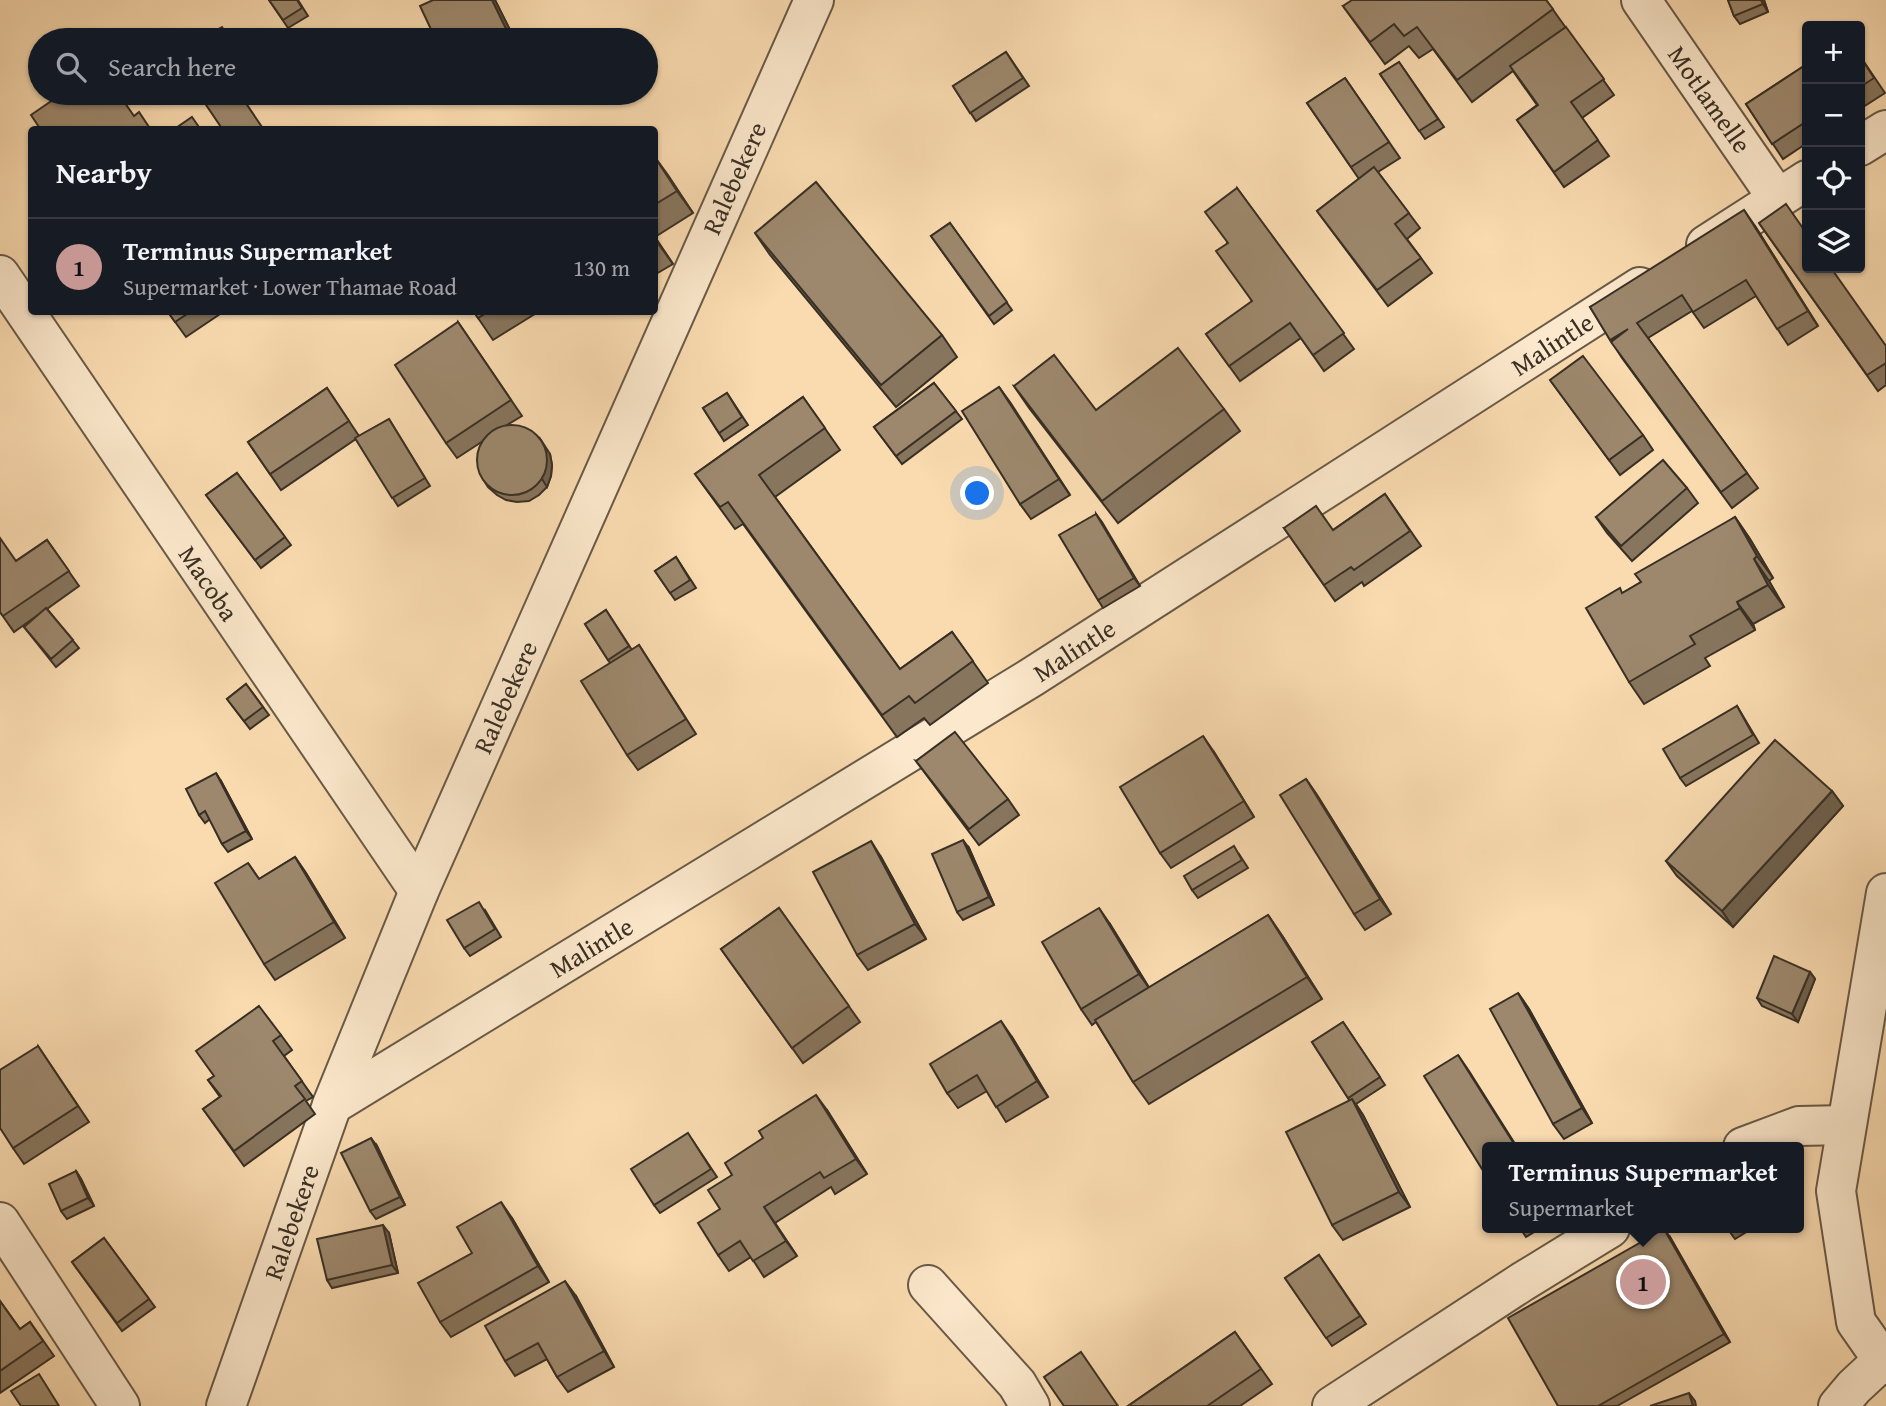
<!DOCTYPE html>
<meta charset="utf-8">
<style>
body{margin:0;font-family:"Gentium Book Plus",serif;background:#20242c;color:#f1f3f6}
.controls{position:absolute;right:21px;top:21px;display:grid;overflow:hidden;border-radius:7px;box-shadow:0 2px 5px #0004}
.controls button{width:63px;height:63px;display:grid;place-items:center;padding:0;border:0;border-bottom:2px solid #363941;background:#171b24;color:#f1f3f6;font:35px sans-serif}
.you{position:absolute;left:978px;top:494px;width:24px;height:24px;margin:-18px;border:5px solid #fff;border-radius:50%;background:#1a73e8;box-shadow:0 0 0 10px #1a73e833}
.badge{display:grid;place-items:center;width:46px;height:46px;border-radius:50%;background:#c59692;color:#111;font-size:23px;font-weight:700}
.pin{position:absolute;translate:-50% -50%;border:4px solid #fff;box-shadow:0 2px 7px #0006}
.popup{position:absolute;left:1482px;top:1142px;width:322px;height:91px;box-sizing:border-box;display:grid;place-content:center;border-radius:7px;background:#171b24;filter:drop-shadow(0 2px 5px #0005);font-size:23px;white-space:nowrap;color:#9ea1a6}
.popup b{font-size:26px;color:#f1f3f6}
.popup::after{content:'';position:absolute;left:50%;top:100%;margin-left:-14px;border:14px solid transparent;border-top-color:#171b24}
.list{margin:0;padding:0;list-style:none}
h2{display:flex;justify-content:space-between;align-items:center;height:91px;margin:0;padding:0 28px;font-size:30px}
h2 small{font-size:23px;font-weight:400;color:#9ea1a6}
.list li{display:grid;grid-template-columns:46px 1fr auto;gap:21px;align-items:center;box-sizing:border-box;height:98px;padding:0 28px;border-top:2px solid #363941}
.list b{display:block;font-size:26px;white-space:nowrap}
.list p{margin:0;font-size:23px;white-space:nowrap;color:#9ea1a6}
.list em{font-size:23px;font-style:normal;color:#9ea1a6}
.icon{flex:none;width:38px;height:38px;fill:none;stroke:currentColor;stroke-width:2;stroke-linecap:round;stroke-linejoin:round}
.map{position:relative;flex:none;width:1886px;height:1406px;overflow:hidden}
.search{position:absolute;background:#171b24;box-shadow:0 2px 5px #0004;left:28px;top:28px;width:630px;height:77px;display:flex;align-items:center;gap:18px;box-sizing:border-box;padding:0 24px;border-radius:38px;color:#9ea1a6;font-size:26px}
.panel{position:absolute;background:#171b24;box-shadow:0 2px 5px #0004;left:28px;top:126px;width:630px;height:189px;border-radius:7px}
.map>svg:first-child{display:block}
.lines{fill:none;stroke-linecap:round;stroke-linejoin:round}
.minor-casing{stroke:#685a47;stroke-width:42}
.minor{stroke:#fce8cc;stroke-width:38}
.wall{fill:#87755e;stroke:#382f24;stroke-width:2}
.shaded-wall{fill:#6e5f4c;stroke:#382f24;stroke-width:2}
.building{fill:#9d886d;stroke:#382f24;stroke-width:2}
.labels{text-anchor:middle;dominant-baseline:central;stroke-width:7;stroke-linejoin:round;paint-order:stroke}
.street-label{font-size:26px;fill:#382f24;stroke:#fce8cc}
</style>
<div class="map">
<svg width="1886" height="1406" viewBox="0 0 1886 1406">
<rect width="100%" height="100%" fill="#fadbb0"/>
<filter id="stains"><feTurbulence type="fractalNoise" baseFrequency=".00286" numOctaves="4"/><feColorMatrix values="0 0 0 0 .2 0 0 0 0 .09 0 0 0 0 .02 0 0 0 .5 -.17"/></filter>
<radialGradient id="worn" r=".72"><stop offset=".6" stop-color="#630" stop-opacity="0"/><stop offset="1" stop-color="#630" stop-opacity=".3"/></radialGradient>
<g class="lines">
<g class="minor-casing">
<g id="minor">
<path d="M1641,0L1778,199"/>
<path d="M1860,146L1886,130"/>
<path d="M1706,245L1807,180"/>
<path d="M0,275L419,891"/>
<path d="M1886,893L1836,1191L1856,1322L1886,1365"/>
<path d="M332,1105L1032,677L1640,287"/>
<path d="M1743,1147L1799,1126L1846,1125"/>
<path d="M0,1222L120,1406"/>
<path d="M928,1285L1017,1384L1030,1406"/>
<path d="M226,1406L332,1105L419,891L814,0"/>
<path d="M1332,1406L1522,1282L1610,1228"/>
<path d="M1838,1406L1854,1387L1883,1360"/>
</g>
</g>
<use href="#minor" class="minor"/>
</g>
<g class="wall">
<path d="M269,0H298L308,16L288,28Z"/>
<path d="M433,0H495L515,40H436Z"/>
<path d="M1546,0L1614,95L1582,118L1609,156L1564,187L1517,120L1537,105L1513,71L1472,102L1433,49L1419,58L1409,46L1385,64L1343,6Z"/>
<path d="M1728,0H1764L1768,12L1740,24L1734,16Z"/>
<path d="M1006,52L1029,86L976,121L953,86Z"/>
<path d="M1860,56L1885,93L1860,109Z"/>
<path d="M1399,62L1444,127L1425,139L1380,74Z"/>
<path d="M1807,64V143L1783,159L1746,104Z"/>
<path d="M1345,78L1400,158L1378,172L1420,228L1407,239L1432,273L1388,306L1317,211L1359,179L1307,103Z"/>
<path d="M654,156L693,213L655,237L673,264L654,275Z"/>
<path d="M1237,188L1354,349L1324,371L1301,338L1240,381L1206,334L1252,302L1227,243Z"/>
<path d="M950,223L1012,310L994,324L931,236Z"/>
<path d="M1759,223L1886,346V385L1878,391Z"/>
<path d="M1755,226L1818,326L1788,345L1756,296L1704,328L1692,311L1648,338L1758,488L1732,508L1622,358L1590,307Z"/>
<path d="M755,233L942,335L957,357L896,407L770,255Z"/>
<path d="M168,312H223L186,337Z"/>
<path d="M474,312H538L493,340Z"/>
<path d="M458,322L522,416L507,425L550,454L552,465L551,476L547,487L539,495L529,501L517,502L506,500L497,495L488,487L483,479V441L457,458L446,443Z"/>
<path d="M1550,380L1643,435L1653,450L1620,475Z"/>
<path d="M934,383L962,419L902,464L874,427Z"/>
<path d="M1014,386L1096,410L1224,409L1240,431L1118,523L1029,408Z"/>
<path d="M999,387L1070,495L1031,519L1020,504Z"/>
<path d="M327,388L359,436L389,419L430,486L398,506L356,439L281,490L248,442Z"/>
<path d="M727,393L748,425L724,441L703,408Z"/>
<path d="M803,397L840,450L775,497L900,669L952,632L988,683L930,725L924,718L897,737L743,524L735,529L695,474Z"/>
<path d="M237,473L291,545L261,568L206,495Z"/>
<path d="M1687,488L1698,503L1632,561L1607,533L1596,517Z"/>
<path d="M1385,494L1421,546L1364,586L1362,582L1335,601L1284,528L1333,530Z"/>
<path d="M1096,514L1140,586L1103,608L1098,600Z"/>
<path d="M1735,517L1750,539L1773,578L1769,581L1784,607L1753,624L1755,630L1705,658L1710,666L1644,704L1629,682L1623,593L1641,582Z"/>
<path d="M47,540L79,586L47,609L79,648L56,667L24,627L42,612L14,632L0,612L16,561Z"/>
<path d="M676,557L696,588L675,600L655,571Z"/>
<path d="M606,610L632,650L639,645L696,734L638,770L627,755L610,663L585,624Z"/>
<path d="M246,684L269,715L250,729L227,699Z"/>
<path d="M1737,706L1759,743L1686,786L1680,778Z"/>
<path d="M1214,752L1254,817L1171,868L1160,853Z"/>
<path d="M916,761L1008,799L1019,815L979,845Z"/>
<path d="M1306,779L1317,795L1391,914L1365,930L1354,914Z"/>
<path d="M221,781L252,839L228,852L222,844L210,819L205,823L199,815Z"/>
<path d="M1832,791L1843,806L1733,927L1677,876L1666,861Z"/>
<path d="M969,848L994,905L963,920L957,912Z"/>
<path d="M1239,854L1248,868L1198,898L1192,890Z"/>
<path d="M295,857L306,873L345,938L275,980L264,964L248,863L259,879Z"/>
<path d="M881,857L926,939L868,970L857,955Z"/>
<path d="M779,908L860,1022L803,1063L721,949Z"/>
<path d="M485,910L501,937L470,956L464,948Z"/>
<path d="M1268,915L1283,937L1322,999L1149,1104L1133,1082L1096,1022L1092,1025L1081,1009L1110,924L1149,988Z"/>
<path d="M1810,972L1815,979L1798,1022L1762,1006L1757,998Z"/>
<path d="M1518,993L1529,1009L1592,1123L1564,1139L1553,1124Z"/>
<path d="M1343,1022L1385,1085L1356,1104L1363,1115L1410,1207L1343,1240L1332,1225L1350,1101L1312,1042Z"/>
<path d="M281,1035L292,1050L284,1056L313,1097L306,1101L315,1114L244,1166L203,1109L220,1097L208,1080Z"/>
<path d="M1012,1037L1048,1097L1006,1122L987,1091L958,1108L947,1093Z"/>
<path d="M38,1046L89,1122L24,1164L13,1148Z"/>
<path d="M827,1110L867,1174L835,1194L831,1187L775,1223L797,1256L764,1277L751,1257L729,1271L718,1255L720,1209L732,1175Z"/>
<path d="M693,1141L717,1177L660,1213L654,1205Z"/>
<path d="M377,1146L405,1205L376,1219L370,1211Z"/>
<path d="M76,1171L81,1179L94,1206L67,1219L61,1211Z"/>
<path d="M512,1218L549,1282L451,1337L440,1322L472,1253Z"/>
<path d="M1520,1228H1541L1526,1237Z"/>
<path d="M1727,1228H1753L1735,1239Z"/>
<path d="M389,1233L398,1273L332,1288L327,1280Z"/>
<path d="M1670,1237L1730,1342L1617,1406H1558Z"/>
<path d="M104,1238L155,1307L122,1331L72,1262Z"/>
<path d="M1319,1255L1366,1324L1332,1346L1285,1278Z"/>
<path d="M576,1296L614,1367L568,1392L557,1377L547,1359L515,1376L505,1361Z"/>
<path d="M0,1301L20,1329L30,1322L54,1356L0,1393Z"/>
<path d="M1235,1332L1272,1384L1240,1406H1128Z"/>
</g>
<g class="shaded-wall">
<path d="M492,0H495L515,40H513L508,33Z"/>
<path d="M1761,0H1764L1768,12L1763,4Z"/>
<path d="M654,156L668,175L693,213L677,191Z"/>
<path d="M1744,210L1755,226L1818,326L1808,311Z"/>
<path d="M654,236L673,264L657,242Z"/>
<path d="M999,387L1010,402L1070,495L1059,479Z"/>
<path d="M539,437L550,454L552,465L551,476L547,487L542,479Z"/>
<path d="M1096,514L1102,522L1140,586L1134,578Z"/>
<path d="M1735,517L1750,539L1773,578L1757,556Z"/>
<path d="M1754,559L1769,581L1784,607L1768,585Z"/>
<path d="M1737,602L1753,624L1755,630L1740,608Z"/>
<path d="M1203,736L1214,752L1254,817L1244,801Z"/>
<path d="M216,773L221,781L252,839L246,831Z"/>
<path d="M1306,779L1317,795L1391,914L1380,899Z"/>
<path d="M1832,791L1843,806L1733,927L1722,911Z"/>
<path d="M963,840L969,848L994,905L989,897Z"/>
<path d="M871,841L881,857L926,939L915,924Z"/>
<path d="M295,857L306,873L345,938L334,922Z"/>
<path d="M1099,908L1110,924L1150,989L1139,974Z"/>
<path d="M1268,915L1283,937L1322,999L1307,977Z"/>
<path d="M1810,972L1815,979L1798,1022L1792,1014Z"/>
<path d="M1518,993L1529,1009L1592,1123L1582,1108Z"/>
<path d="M1001,1021L1012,1037L1048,1097L1037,1081Z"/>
<path d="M1458,1055L1469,1071L1517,1147H1516Z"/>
<path d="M816,1095L827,1110L867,1174L856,1159Z"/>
<path d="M1352,1099L1363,1115L1410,1207L1399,1192Z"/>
<path d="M371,1138L377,1146L405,1205L400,1197Z"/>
<path d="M76,1171L81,1179L94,1206L88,1198Z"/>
<path d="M501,1202L512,1218L549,1282L538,1266Z"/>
<path d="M764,1207L775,1223L797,1256L786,1241Z"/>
<path d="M383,1225L389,1233L398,1273L392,1265Z"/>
<path d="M1664,1229L1670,1237L1730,1342L1724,1334Z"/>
<path d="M565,1281L576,1296L614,1367L604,1351Z"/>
<path d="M1689,1393L1695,1401L1696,1406H1693Z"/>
</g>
<g class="building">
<path d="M269,0H297L302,8L283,20Z"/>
<path d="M433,0H492L508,33L493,40H436L420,6Z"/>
<path d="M1352,0H1546L1553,9L1457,80L1417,27L1404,36L1394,24L1370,42L1343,6Z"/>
<path d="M1728,0H1761L1763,4L1734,16Z"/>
<path d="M222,27L231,40H200Z"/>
<path d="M1566,27L1604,79L1571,102L1598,140L1554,172L1517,120L1538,105L1510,66Z"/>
<path d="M1006,52L1023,78L970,113L953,86Z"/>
<path d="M1860,56L1874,78L1860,87Z"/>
<path d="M1399,62L1438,119L1419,131L1380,74Z"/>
<path d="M1807,64V121L1772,144L1746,104Z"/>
<path d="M1345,78L1389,142L1351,167L1307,103Z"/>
<path d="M63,93H118L134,116L139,112L151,130H41L31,115Z"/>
<path d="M198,93H239L264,130H223Z"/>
<path d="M192,117L201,130H173Z"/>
<path d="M654,156L677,191L654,205Z"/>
<path d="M1374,167L1409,213L1395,224L1421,258L1377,290L1317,211Z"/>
<path d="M816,182L942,335L881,385L755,233Z"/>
<path d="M1237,188L1344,333L1313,355L1290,323L1229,366L1206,334L1252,301L1216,251L1228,243L1205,212Z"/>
<path d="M1786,204L1807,234V268H1831L1886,346V363L1867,375L1759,223Z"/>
<path d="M1744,210L1808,311L1777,329L1746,280L1693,312L1682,295L1637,323L1747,473L1721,492L1611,342L1628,329L1610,340L1590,307Z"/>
<path d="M950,223L1007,302L989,316L931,236Z"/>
<path d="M168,312H190L175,322Z"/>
<path d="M474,312H488L478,318Z"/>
<path d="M458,322L511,400L446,443L395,365Z"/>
<path d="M1178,348L1224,409L1102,501L1014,386L1054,355L1096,410Z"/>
<path d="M1583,356L1643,435L1609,460L1550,380Z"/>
<path d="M934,383L956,411L896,456L874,427Z"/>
<path d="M999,387L1059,479L1020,504L962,411Z"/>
<path d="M327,388L349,421L270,474L248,442Z"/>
<path d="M727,393L742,417L719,433L703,408Z"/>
<path d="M803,397L825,428L759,475L900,669L952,632L973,661L915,703L909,696L882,715L728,502L720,507L695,474Z"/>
<path d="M389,419L425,478L392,498L355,438Z"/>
<circle cx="512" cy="460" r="35"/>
<path d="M1663,460L1687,488L1621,546L1596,517Z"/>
<path d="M237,473L285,537L255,560L206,495Z"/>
<path d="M1385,494L1410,531L1354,570L1351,567L1324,585L1284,528L1316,506L1333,530Z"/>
<path d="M1096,514L1134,578L1098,600L1059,535Z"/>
<path d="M1735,517L1757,556L1754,559L1768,585L1737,602L1740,608L1690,636L1695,644L1629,682L1586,608L1620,588L1622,593L1641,582L1635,574Z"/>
<path d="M0,538L16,561L47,540L69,571L3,616L0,612Z"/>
<path d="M676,557L690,580L670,593L655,571Z"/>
<path d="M46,608L73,640L51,659L24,627Z"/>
<path d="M606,610L629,646L608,660L585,624Z"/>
<path d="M639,645L686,719L627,755L581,681Z"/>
<path d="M246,684L263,707L244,721L227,699Z"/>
<path d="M1737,706L1753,735L1680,778L1663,749Z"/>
<path d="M955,732L1008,799L969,829L916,761Z"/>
<path d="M1203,736L1244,801L1160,853L1120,787Z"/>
<path d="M1775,740L1832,791L1722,911L1666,861Z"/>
<path d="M216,773L246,831L222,844L205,811L199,815L186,789Z"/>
<path d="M1306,779L1380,899L1354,914L1280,795Z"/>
<path d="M963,840L989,897L957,912L932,854Z"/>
<path d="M871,841L915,924L857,955L813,872Z"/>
<path d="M1234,846L1242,860L1192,890L1184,876Z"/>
<path d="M295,857L334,922L264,964L215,883L248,863L259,879Z"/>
<path d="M479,902L495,929L464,948L447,920Z"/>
<path d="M779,908L849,1006L792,1048L721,949Z"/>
<path d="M1099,908L1139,974L1081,1009L1042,942Z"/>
<path d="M1268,915L1307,977L1133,1082L1095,1020Z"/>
<path d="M1774,956L1810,972L1792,1014L1757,998Z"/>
<path d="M1518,993L1582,1108L1553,1124L1490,1009Z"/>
<path d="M259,1006L281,1035L273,1041L302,1081L295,1086L305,1099L234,1151L203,1109L221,1096L208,1080L214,1076L196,1051Z"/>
<path d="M1001,1021L1037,1081L996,1107L977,1075L947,1093L930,1064Z"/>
<path d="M1343,1022L1380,1077L1348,1098L1312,1042Z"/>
<path d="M38,1046L78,1106L13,1148L0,1128V1070Z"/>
<path d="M1458,1055L1516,1147H1487V1177L1424,1076Z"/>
<path d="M816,1095L856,1159L824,1178L820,1172L764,1207L786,1241L753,1261L740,1241L718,1255L698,1223L720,1209L708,1190L732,1175L725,1163L763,1138L759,1131Z"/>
<path d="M1352,1099L1399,1192L1332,1225L1286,1132Z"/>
<path d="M688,1133L711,1169L654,1205L631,1169Z"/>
<path d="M371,1138L400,1197L370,1211L341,1153Z"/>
<path d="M76,1171L88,1198L61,1211L49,1184Z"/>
<path d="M501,1202L538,1266L440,1322L418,1283L472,1253L457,1227Z"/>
<path d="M383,1225L392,1265L327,1280L317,1239Z"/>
<path d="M1664,1229L1724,1334L1598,1406H1558L1508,1318Z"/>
<path d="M104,1238L149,1299L117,1323L72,1262Z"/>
<path d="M1319,1255L1360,1316L1326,1338L1285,1278Z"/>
<path d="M565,1281L604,1351L557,1377L538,1343L505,1361L485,1326Z"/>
<path d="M0,1301L20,1329L30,1322L43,1341L0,1371Z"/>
<path d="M1235,1332L1261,1369L1207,1406H1128Z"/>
<path d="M1081,1352L1118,1406H1064L1044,1377Z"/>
<path d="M39,1374L59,1406H21L11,1391Z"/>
<path d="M1689,1393L1693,1406H1650Z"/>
</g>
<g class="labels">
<g class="street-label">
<text transform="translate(1710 99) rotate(55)">Motlamelle</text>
<text transform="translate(734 178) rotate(-66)">Ralebekere</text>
<text transform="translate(1552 344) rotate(-33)">Malintle</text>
<text transform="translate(209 583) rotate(56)">Macoba</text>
<text transform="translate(1074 650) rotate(-33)">Malintle</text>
<text transform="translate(505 697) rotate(-66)">Ralebekere</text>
<text transform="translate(591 947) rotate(-31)">Malintle</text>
<text transform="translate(291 1222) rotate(-71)">Ralebekere</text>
</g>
</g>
<rect width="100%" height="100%" filter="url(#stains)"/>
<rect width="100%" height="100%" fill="url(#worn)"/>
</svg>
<div class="controls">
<button>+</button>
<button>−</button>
<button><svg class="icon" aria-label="locate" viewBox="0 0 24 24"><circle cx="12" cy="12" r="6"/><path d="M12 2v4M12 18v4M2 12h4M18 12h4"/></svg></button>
<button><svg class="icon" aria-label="layers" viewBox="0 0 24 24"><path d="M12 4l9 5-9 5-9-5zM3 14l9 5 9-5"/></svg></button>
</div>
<div class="you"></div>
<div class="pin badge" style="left:1643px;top:1282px">1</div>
<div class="popup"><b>Terminus Supermarket</b>Supermarket</div>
<div class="search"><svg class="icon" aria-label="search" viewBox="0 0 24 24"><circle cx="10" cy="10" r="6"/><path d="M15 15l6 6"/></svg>Search here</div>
<section class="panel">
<h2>Nearby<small></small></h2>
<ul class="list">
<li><span class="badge">1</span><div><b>Terminus Supermarket</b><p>Supermarket · Lower Thamae Road</p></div><em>130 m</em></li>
</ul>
</section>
</div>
